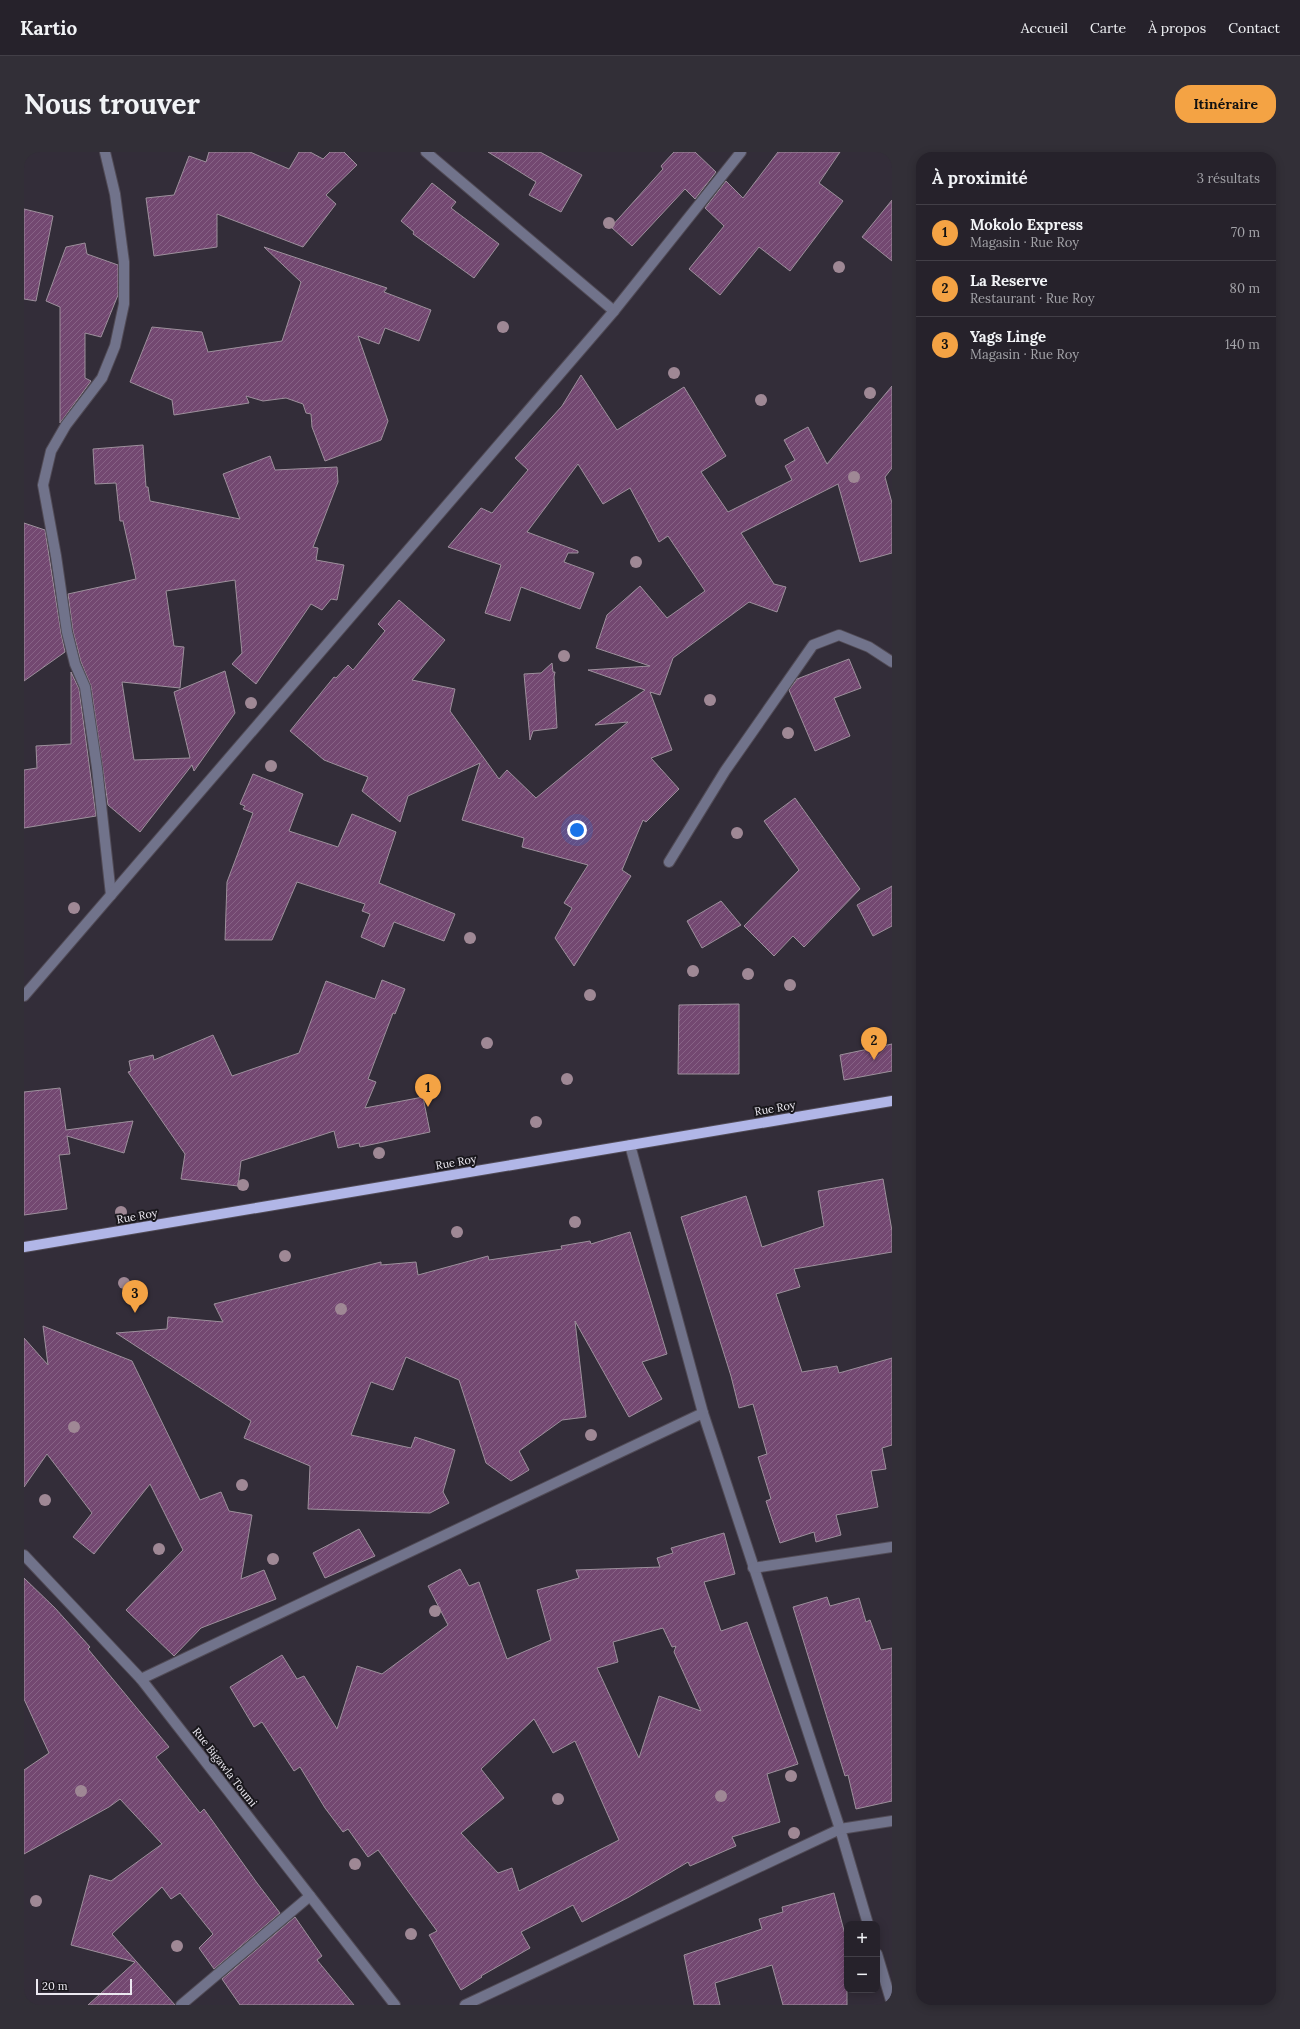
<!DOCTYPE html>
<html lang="fr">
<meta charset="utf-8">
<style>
body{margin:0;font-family:Lora,serif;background:#322f37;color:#f1f3f6}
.controls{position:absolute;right:12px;bottom:12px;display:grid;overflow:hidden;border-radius:8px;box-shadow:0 2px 10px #0003}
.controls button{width:36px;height:36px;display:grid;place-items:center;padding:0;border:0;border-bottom:1px solid #423f47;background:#26222b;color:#f1f3f6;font:20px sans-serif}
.scale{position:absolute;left:12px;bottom:10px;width:96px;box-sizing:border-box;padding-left:4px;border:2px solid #ece9f1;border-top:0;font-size:11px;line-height:14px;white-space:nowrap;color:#ece9f1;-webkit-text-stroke:3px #19171c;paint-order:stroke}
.you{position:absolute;left:553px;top:678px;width:14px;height:14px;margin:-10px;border:3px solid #fff;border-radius:50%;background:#1a73e8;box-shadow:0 0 0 6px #1a73e833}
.badge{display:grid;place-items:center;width:26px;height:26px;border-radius:50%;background:#f4a344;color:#111;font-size:13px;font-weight:700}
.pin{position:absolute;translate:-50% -33px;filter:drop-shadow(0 1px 2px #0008)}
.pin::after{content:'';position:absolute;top:21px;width:14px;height:12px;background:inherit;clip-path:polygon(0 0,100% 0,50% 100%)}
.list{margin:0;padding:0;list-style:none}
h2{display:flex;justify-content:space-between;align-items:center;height:52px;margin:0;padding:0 16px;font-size:17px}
h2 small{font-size:13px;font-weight:400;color:#a4a4a9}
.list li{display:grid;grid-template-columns:26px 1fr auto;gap:12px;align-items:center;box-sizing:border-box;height:56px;padding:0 16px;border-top:1px solid #423f47}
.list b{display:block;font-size:15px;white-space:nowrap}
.list p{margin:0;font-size:13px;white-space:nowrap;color:#a4a4a9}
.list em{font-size:13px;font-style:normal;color:#a4a4a9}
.map{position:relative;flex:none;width:868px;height:1853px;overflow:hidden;border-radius:16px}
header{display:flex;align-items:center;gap:24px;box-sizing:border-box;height:56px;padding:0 20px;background:#26222b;border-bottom:1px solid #423f47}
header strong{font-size:19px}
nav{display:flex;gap:22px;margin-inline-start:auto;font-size:14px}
.intro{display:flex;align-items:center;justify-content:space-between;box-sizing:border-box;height:96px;padding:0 24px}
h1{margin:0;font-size:28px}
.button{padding:10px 18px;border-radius:16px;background:#f4a344;color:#111;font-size:14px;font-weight:700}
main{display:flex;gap:24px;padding:0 24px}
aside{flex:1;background:#26222b;border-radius:16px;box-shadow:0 2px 10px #0003}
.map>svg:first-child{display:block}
.building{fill:url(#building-hatch);stroke:#9d909c;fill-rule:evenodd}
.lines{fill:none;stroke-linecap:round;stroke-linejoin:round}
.minor-casing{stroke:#514b56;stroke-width:12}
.major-casing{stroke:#514b56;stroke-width:12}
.minor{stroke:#71738b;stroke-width:10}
.major{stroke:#b1b6e7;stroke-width:10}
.tree{fill:#9f8895}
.labels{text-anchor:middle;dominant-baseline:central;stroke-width:4;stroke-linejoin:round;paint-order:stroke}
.street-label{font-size:11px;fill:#ece9f1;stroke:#19171c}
</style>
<header>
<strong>Kartio</strong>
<nav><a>Accueil</a><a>Carte</a><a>À propos</a><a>Contact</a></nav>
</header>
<div class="intro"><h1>Nous trouver</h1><a class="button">Itinéraire</a></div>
<main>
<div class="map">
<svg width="868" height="1853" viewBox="0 0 868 1853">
<defs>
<pattern id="building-hatch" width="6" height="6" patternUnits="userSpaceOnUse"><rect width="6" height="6" fill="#734871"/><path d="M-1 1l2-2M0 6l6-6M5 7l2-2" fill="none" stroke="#876286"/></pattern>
</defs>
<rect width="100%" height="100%" fill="#332d39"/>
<g class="building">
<path d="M185,0H226L265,17L275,0H286L299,7L306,0H320L333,13L302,43L312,52L279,95L193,62V95L130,104L122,46L150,43L165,4L182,10Z"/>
<path d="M464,0H516L558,23L537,60L505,43L512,30Z"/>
<path d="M650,0H671L692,20L671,47L661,37L608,94L587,75L639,17L637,14Z"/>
<path d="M754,0H816L795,31L819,49L766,119L735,95L696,143L665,117L700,74L681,56L702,29L719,46Z"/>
<path d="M408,31L432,50L427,56L475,92L450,126L389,82L390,80L377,69Z"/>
<path d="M868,48V109L838,85Z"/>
<path d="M0,57L29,64L12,149L0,147Z"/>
<path d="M61,91L63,102L94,113V143L77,185L61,181V226L67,229L36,271V155L22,149L42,95Z"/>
<path d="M240,95L363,136L360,140L407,158L395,189L361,176L355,192L334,184L364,269L357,288L301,309L288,275L287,262L282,261L279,252L262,246L239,249L222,244L225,251L150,263L148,248L106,230L128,175L178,180L184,200L258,189L277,130Z"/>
<path d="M557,223L593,278L660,235L702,304L677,320L704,360L768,328L761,314L771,308L760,288L784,275L803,312L868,234V316L861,325L868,351V401L836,410L814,332L717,381L750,432L762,435L753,460L725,450L649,506L636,543L626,540L648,598L627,606L655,637L622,670L619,668L598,718L607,724L550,814L531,786L548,756L540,751L564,713L498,695L500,686L438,668L456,611L384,644L376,670L338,639L344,625L300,608L266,579L310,525L312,526L324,513L329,518L361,479L354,472L375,448L421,488L388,528L431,537L426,559L475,627L483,618L512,646L604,570L571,573L621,538L564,518L626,514L572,496L583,463L616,434L643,466L681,439L644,384L635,390L606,336L579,352L554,312L503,380L554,399V401H544L540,410L570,421L556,457L497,435L486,469L461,461L477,413L424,395L457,356L468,361L504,318L491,306L538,254Z"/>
<path d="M119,293L122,335H124L126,349L216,367L199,322L246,304L251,318L313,315L314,330L289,395L294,396L292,408L320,413L313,448L307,447L298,458L287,452L232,532L208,512L218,501L211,428L142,439L150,494L160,495L156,536L98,530L110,608L166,606L150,540L201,519L211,561L170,619L168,613L116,680L84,653L67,534L57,510L49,479L44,442L112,427L99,369H96L92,331L71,332L69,297Z"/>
<path d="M0,371L21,378L37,481L41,500L0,529Z"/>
<path d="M825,507L837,536L810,546L826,584L791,599L765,538L773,527Z"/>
<path d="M528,511L529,520H531L530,525L533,576L509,579L506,588L500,522L517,521Z"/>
<path d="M47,520L55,537L72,664L0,676V618L13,616L12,594L47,592Z"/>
<path d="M229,622L279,642L265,679L314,695L328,662L372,680L355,731L431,762L420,789L370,770L360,795L337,785L346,762L338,759L341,752L273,730L248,788H201L203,730L229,661L219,657L221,654L216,652Z"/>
<path d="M771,646L836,737L780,795L769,784L750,804L720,774L775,718L740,669Z"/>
<path d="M868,734V774L849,784L833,753Z"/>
<path d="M697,749L717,773L678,796L663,769Z"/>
<path d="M358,828L381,837L371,862L369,861L344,927L352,930L341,956L399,945L406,980L336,995L335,991L314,996L310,979L217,1009L214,1034L157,1027L161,1002L104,920L107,919L105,909L129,903L130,908L189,883L208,924L275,901L302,829L351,847Z"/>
<path d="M715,852V922H654L655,853Z"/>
<path d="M868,892V919L820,928L816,903Z"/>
<path d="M36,936L42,978L109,969L100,1001L43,984L46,1002L35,1003L43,1057L0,1063V940Z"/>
<path d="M859,1027L868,1079V1100L770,1117L776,1135L752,1142L778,1220L813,1214L815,1221L868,1206V1293L858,1296L862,1317L847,1319L854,1355L812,1363L817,1383L792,1390L790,1380L756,1391L742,1349L747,1347L734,1305L743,1302L729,1252L715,1256L707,1224L657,1065L722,1044L738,1095L800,1074L794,1039Z"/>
<path d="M606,1080L643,1202L618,1210L638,1247L605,1265L551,1169L562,1265L538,1268L495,1299L505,1318L487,1329L462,1311L435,1228L382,1205L369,1238L347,1230L327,1283L387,1296L391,1285L431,1298L419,1340L425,1351L406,1361L284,1357L286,1314L220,1286L227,1269L92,1181L143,1177L144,1165L199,1170L190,1152L357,1110V1113L392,1110L394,1123L464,1104L465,1108L538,1097L537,1094L566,1089L567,1092Z"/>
<path d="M19,1174L108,1209L176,1348L197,1340L205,1359L228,1363L217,1427L240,1418L252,1447L177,1476L150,1504L102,1458L159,1398L126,1332L70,1402L49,1385L68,1361L23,1302L0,1335V1186L24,1213Z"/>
<path d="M335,1377L351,1404L301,1426L289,1401Z"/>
<path d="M700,1381L711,1422L680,1430L697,1479L723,1470L774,1612L743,1622L756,1670L708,1685L712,1694L666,1714L664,1710L605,1745L558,1770L549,1753L497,1780L506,1796L457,1824L458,1825L437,1838L405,1783L413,1779L354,1698L344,1705L324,1677L319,1680L301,1656L276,1615L270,1619L238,1570L230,1575L206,1535L258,1503L273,1527L280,1524L313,1577L333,1514L358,1522L424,1473L404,1434L436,1417L445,1434L455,1430L483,1507L527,1488L513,1438L555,1426L552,1418L636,1415L633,1406L649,1401L647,1396ZM639,1476L648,1495L652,1494L650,1500L677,1559L635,1544L615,1606L573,1516L594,1510L589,1490ZM510,1567L529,1601L551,1589L595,1688L495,1739L488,1716L474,1721L437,1681L480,1646L457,1617Z"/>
<path d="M0,1426L31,1456L66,1495L64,1497L145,1595L132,1605L176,1661L180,1657L233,1731L256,1761L190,1817L175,1796L189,1782L156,1741L147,1747L138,1735L88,1782L151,1853H64L111,1810L47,1793L66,1723L87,1729L138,1692L96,1647L85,1655L0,1702V1618L25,1601L0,1547Z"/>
<path d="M803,1445L806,1454L835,1446L842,1470L846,1468L857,1498L868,1496V1649L832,1657L824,1623L821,1624L769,1455Z"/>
<path d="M810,1741L823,1790V1853H759L748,1813L691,1831L696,1853H670L660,1803L738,1777L735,1767L759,1760L758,1755Z"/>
<path d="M271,1765L298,1804L293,1808L330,1853H216L198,1827Z"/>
</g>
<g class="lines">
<g class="minor-casing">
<g id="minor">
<path d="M81,0L91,42L100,110V152L91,194L78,226L42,273L27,299L19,333L32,404L43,480L51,512L61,535L73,616L87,743"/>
<path d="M402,0L590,159"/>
<path d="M645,710L701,619L789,493L815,483L845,495L868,510"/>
<path d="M0,844L590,159L717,0"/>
<path d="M606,993L679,1261L816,1677L844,1772"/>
<path d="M0,1403L117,1527L371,1853"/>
<path d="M729,1416L868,1395"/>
<path d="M117,1527L679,1261"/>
<path d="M853,1802L868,1852"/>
<path d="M157,1853L286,1744"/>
<path d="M441,1853L816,1677L868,1669"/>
</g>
</g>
<g class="major-casing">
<path id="major" d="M0,1095L868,949"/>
</g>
<use href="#minor" class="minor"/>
<use href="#major" class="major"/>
</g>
<g class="tree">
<circle cx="585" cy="71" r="6"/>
<circle cx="815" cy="115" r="6"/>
<circle cx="479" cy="175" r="6"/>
<circle cx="650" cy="221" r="6"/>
<circle cx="846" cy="241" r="6"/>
<circle cx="737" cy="248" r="6"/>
<circle cx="830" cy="325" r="6"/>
<circle cx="612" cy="410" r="6"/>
<circle cx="540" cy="504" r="6"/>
<circle cx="686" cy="548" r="6"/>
<circle cx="227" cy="551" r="6"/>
<circle cx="764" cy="581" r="6"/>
<circle cx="247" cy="614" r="6"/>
<circle cx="713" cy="681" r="6"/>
<circle cx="50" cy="756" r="6"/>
<circle cx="446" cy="786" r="6"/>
<circle cx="669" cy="819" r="6"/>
<circle cx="724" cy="822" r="6"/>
<circle cx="766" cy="833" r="6"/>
<circle cx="566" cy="843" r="6"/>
<circle cx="463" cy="891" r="6"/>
<circle cx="543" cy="927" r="6"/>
<circle cx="512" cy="970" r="6"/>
<circle cx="355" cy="1001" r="6"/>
<circle cx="219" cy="1033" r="6"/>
<circle cx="97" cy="1060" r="6"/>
<circle cx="551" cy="1070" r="6"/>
<circle cx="433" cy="1080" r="6"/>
<circle cx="261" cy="1104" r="6"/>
<circle cx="100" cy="1131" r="6"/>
<circle cx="317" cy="1157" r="6"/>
<circle cx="50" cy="1275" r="6"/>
<circle cx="567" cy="1283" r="6"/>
<circle cx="218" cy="1333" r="6"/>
<circle cx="21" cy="1348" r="6"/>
<circle cx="135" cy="1397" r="6"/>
<circle cx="249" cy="1407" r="6"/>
<circle cx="411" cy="1459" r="6"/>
<circle cx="767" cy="1624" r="6"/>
<circle cx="57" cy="1639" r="6"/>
<circle cx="697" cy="1644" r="6"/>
<circle cx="534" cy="1647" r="6"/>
<circle cx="770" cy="1681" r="6"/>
<circle cx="331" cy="1712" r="6"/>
<circle cx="12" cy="1749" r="6"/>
<circle cx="387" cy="1782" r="6"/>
<circle cx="153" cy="1794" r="6"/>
</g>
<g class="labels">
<g class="street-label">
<text transform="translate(751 956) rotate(-10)">Rue Roy</text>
<text transform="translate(432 1010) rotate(-10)">Rue Roy</text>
<text transform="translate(113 1064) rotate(-10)">Rue Roy</text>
<text transform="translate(201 1615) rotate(52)">Rue Bigawla Toumi</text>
</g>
</g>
</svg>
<div class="controls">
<button>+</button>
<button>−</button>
</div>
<div class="scale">20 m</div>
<div class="you"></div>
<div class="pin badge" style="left:404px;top:955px">1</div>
<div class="pin badge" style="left:850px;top:908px">2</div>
<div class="pin badge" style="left:111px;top:1161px">3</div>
</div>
<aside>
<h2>À proximité<small>3 résultats</small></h2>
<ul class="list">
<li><span class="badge">1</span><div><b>Mokolo Express</b><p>Magasin · Rue Roy</p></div><em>70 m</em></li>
<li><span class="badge">2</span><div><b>La Reserve</b><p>Restaurant · Rue Roy</p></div><em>80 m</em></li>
<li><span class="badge">3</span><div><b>Yags Linge</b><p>Magasin · Rue Roy</p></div><em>140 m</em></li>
</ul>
</aside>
</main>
